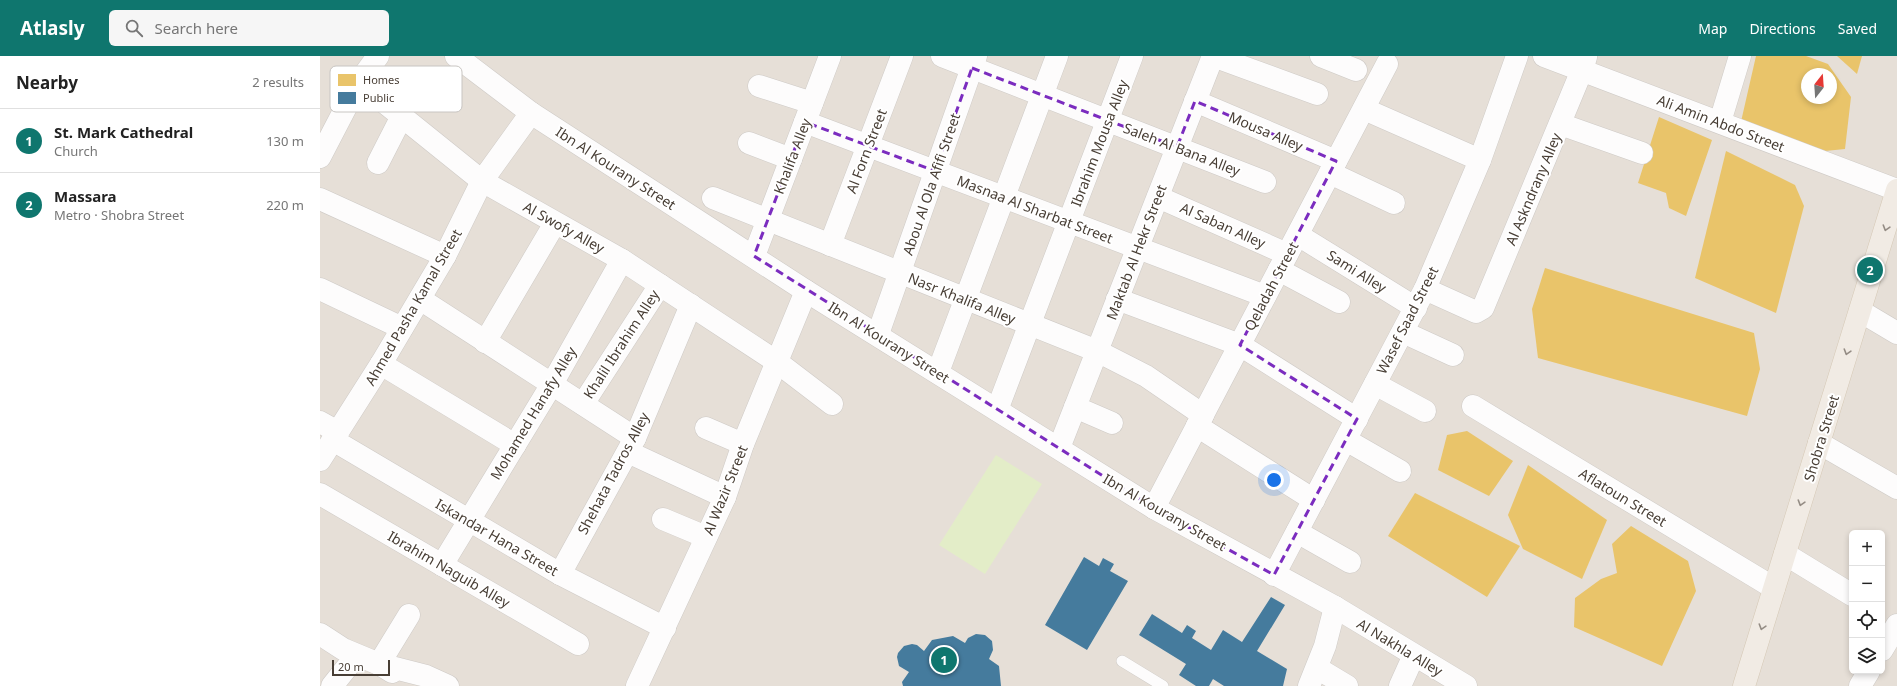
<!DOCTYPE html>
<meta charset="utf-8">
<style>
body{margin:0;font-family:"Noto Sans",sans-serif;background:#f6f6f6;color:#222}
.controls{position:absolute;right:12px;bottom:12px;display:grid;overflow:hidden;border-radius:6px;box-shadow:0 2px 6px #0003}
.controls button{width:36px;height:36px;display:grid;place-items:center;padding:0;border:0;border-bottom:1px solid #e0e0e0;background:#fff;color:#222;font:20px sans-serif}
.compass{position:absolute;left:1481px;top:12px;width:36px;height:36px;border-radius:50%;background:#fff;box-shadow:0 2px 6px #0003;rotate:17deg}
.scale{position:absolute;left:12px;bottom:10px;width:58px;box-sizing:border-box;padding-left:4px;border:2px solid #483e35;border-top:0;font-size:11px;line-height:14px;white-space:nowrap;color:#483e35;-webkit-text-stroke:3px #fff;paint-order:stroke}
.you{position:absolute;left:954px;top:424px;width:14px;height:14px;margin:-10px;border:3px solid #fff;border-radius:50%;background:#1a73e8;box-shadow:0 0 0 6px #1a73e833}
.badge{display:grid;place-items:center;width:26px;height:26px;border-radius:50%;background:#0f766e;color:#fff;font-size:13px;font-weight:700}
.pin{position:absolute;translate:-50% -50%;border:2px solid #fff;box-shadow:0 1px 4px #0006}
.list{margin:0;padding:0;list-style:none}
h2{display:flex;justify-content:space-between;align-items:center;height:52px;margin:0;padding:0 16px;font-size:17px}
h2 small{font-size:13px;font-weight:400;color:#767676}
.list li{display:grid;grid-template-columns:26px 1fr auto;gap:12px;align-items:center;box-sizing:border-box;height:64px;padding:0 16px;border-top:1px solid #e0e0e0}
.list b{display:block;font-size:15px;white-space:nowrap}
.list p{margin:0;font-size:13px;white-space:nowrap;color:#767676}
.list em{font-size:13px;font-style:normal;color:#767676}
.icon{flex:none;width:22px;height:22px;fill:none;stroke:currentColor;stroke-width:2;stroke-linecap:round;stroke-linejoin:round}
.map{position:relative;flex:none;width:1577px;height:630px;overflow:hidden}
header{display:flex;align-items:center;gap:24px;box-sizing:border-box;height:56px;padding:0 20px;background:#0f766e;color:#fff}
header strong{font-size:19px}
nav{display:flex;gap:22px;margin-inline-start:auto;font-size:14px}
.search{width:280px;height:36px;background:#f6f6f6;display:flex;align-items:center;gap:10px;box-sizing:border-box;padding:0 14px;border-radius:6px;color:#767676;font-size:15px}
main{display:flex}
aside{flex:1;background:#fff}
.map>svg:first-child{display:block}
.residential{fill:#e6dfd7;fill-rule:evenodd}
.green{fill:#e3edc8}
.homes{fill:#e9c46a;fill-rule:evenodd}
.public{fill:#457b9d}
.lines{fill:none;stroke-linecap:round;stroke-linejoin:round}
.lane-casing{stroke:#cecac6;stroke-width:12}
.street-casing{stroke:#cecac6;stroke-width:23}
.primary-casing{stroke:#d5c8b5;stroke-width:23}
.lane{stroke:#fdfcfc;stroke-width:11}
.street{stroke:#fdfcfc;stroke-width:22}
.primary{stroke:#f1ebe4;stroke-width:22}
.oneway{stroke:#948c84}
.marked{fill:none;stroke:#7b2cbf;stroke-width:3;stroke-dasharray:8 5;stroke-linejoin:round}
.labels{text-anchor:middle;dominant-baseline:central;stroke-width:4;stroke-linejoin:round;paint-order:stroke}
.street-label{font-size:14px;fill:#483e35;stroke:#fff}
.key{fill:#fff;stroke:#c8c5c2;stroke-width:1}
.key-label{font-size:11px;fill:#483e35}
</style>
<header>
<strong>Atlasly</strong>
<div class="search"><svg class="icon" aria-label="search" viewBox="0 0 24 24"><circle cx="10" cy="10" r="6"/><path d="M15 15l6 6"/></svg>Search here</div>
<nav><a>Map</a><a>Directions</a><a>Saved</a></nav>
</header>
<main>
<aside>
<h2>Nearby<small>2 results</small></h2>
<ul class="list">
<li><span class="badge">1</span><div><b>St. Mark Cathedral</b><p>Church</p></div><em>130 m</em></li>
<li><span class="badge">2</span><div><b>Massara</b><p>Metro · Shobra Street</p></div><em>220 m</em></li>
</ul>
</aside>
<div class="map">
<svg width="1577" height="630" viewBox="0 0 1577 630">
<rect width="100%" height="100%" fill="#f2eeea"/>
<path class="residential" d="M0,0H1577V630H0ZM1487,18H1511V42H1487ZM1532,477H1562V615H1532Z"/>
<path class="green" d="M676,399L722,428L665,518L619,489Z"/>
<g class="homes">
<path d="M1436,0H1486L1508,8L1531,41L1525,93L1495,96L1420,70ZM1487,18H1511V42H1487Z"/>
<path d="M1517,0H1542L1537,18Z"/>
<path d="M1339,61L1392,84L1366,160L1349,152L1346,137L1318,127Z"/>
<path d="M1406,95L1475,129L1484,150L1456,257L1375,222Z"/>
<path d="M1225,212L1434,277L1440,313L1427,360L1218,302L1212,253Z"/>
<path d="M1147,375L1193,405L1169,440L1118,414L1127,379Z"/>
<path d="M1208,409L1287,464L1262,523L1203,493L1188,459Z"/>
<path d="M1095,437L1200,490L1167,541L1068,480Z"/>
<path d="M1311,470L1368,505L1376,535L1342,610L1254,571L1255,542L1281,523L1297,517L1292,488Z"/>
</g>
<g class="public">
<path d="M764,501L779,510L783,502L794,508L790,515L808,525L767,594L725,569Z"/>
<path d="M951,541L965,549L937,595L967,613L963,630H904L893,623L889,630H876L859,619L866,608L819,579L832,558L862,577L867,569L876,575L872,582L891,594L903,574L922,586Z"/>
<path d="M656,578L665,579L672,585L673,594L669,603L679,610L681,630H583L582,626L589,616L579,610L577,601L578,597L584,590L592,588L597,589L604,595L612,584L633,580L645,587L648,582Z"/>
</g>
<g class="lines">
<g class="lane-casing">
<path id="lane" d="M802,605L843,630"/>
</g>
<g class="street-casing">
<g id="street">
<path d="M136,0L211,57L486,235L834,452L1015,551L1146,630"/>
<path d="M622,0L945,126"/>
<path d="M893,0L997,38"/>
<path d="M1001,0L1036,14"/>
<path d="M1224,0L1577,134"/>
<path d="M39,26L162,125L302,204L457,306L512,348"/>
<path d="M439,30L492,47"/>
<path d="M875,45L1016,105"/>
<path d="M1044,53L1160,104"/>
<path d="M485,66L945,240"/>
<path d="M1400,66L1420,0"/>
<path d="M1240,68L1322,97"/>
<path d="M429,87L471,103"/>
<path d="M0,101L39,26L58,0"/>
<path d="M58,107L82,60"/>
<path d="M1010,117L1074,147"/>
<path d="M838,141L967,198"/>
<path d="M393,142L777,295L826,320L883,359"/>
<path d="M0,143L125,200"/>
<path d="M978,179L1096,252"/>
<path d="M510,189L582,0"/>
<path d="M434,200L510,0"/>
<path d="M959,214L1019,246"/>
<path d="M0,233L82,272"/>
<path d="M1105,233L1156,256L1163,252L1262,14L1266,1"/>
<path d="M100,243L315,382"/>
<path d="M797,243L920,289L1037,363"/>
<path d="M1540,255L1577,277"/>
<path d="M1083,276L1133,299"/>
<path d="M558,278L656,0"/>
<path d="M165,286L235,167"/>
<path d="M61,308L195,389"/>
<path d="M618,316L737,0"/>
<path d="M1055,328L1105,355"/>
<path d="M263,348L340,229"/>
<path d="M1153,350L1454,532"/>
<path d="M755,351L792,367"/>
<path d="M677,354L812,0"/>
<path d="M0,366L18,376"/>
<path d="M877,370L994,444"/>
<path d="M386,372L423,388"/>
<path d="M13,384L240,518L345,572"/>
<path d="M1026,384L1080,415"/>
<path d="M1499,387L1577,432"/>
<path d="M739,392L893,0"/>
<path d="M308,396L405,441"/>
<path d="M0,404L61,308L125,200L162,125L211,57"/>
<path d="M0,438L258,588"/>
<path d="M834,452L1067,8"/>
<path d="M343,463L386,481"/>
<path d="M977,476L1030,506"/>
<path d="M1465,498L1532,539"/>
<path d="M122,509L232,328L302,204"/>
<path d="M240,518L315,382L371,249"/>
<path d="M954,519L1105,233L1160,104L1197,0"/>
<path d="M89,559L59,608L106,620L128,630"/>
<path d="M0,578L23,593L59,608L72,616"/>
<path d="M1562,594L1577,569"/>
<path d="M997,612L1027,630"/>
<path d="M12,630L36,600"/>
<path d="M317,630L405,441L423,388L486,235"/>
<path d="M989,630L1005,590L1015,551"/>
<path d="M1080,630L1094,599"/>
<path d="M1540,630L1549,615"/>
</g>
</g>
<g class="primary-casing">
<path id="primary" d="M1424,630L1577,134"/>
</g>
<use href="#lane" class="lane"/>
<use href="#street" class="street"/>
<use href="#primary" class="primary"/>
</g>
<defs><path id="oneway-chevron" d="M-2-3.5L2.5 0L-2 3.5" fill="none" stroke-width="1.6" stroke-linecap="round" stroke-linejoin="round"/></defs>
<g class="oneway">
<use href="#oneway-chevron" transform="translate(1566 172) rotate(107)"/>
<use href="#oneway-chevron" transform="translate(1527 296) rotate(107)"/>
<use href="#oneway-chevron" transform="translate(1481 447) rotate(107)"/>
<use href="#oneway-chevron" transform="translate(1442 571) rotate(107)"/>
</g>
<path class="marked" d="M652,12L857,91L875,45L1016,105L920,289L1037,363L954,519L834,452L434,200L485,66L615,115Z"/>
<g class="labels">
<g class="street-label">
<text transform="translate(1401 67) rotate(21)">Ali Amin Abdo Street</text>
<text transform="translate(946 75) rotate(23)">Mousa Alley</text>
<text transform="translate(779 87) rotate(-69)">Ibrahim Mousa Alley</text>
<text transform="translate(862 93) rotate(21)">Saleh Al Bana Alley</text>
<text transform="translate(546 95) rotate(-69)">Al Forn Street</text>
<text transform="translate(472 100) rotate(-69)">Khalifa Alley</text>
<text transform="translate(296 112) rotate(33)">Ibn Al Kourany Street</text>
<text transform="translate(611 128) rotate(-71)">Abou Al Ola Afifi Street</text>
<text transform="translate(1213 133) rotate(-67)">Al Askndrany Alley</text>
<text transform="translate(715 153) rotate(21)">Masnaa Al Sharbat Street</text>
<text transform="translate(903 169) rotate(24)">Al Saban Alley</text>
<text transform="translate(244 171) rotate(29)">Al Swofy Alley</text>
<text transform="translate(816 196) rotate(-69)">Maktab Al Hekr Street</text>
<text transform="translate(1037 215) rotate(32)">Sami Alley</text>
<text transform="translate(951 230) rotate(-62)">Qeladah Street</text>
<text transform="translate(642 242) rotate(22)">Nasr Khalifa Alley</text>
<text transform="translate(93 251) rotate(-60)">Ahmed Pasha Kamal Street</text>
<text transform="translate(1087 264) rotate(-63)">Wasef Saad Street</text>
<text transform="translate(569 286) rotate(32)">Ibn Al Kourany Street</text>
<text transform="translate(301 288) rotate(-57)">Khalil Ibrahim Alley</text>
<text transform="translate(213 357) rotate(-59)">Mohamed Hanafy Alley</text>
<text transform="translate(1501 382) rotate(-73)">Shobra Street</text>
<text transform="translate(293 417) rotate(-62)">Shehata Tadros Alley</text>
<text transform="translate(405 434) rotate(-68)">Al Wazir Street</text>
<text transform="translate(1303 441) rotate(31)">Aflatoun Street</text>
<text transform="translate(845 456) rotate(30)">Ibn Al Kourany Street</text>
<text transform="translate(177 481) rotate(30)">Iskandar Hana Street</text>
<text transform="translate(129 513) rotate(30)">Ibrahim Naguib Alley</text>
<text transform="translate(1080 591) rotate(31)">Al Nakhla Alley</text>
</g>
</g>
<rect x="10" y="10" width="132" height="46" rx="6" class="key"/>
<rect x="18" y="18" width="18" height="12" fill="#e9c46a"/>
<rect x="18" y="36" width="18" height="12" fill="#457b9d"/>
<g class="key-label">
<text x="43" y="28">Homes</text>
<text x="43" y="46">Public</text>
</g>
</svg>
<div class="controls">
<button>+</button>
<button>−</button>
<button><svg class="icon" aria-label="locate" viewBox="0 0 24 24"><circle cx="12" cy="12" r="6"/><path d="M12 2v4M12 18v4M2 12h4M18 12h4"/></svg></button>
<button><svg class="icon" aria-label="layers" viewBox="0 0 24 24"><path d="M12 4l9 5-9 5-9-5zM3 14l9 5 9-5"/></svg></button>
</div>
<svg class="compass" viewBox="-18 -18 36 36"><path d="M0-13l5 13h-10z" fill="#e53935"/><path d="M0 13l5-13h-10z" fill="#767676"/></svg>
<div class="scale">20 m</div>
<div class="you"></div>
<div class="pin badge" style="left:624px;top:604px">1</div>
<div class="pin badge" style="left:1550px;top:214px">2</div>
</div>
</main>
